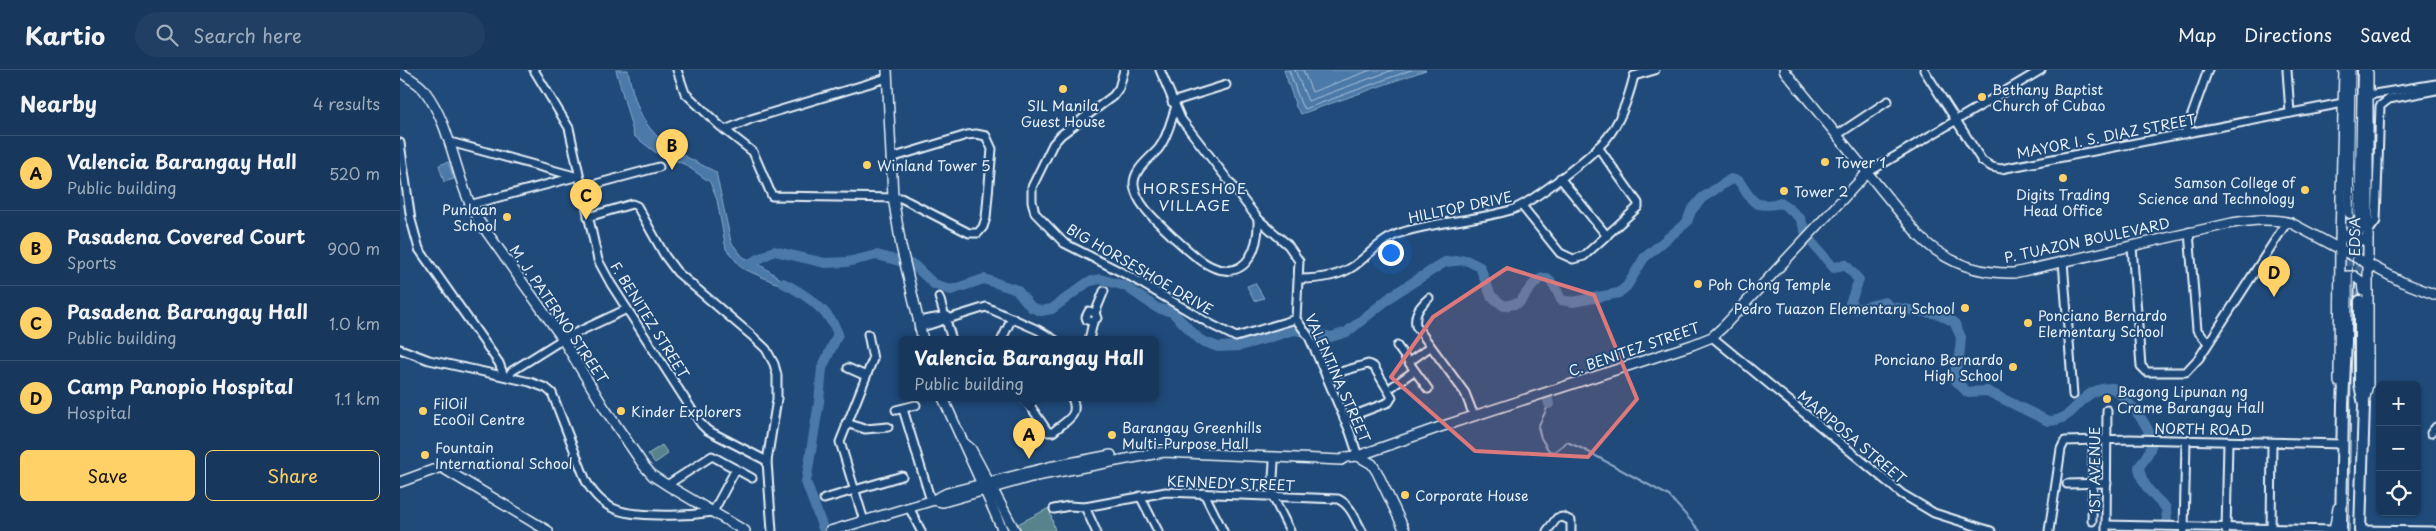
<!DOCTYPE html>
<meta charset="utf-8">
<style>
body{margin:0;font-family:"Playpen Sans",sans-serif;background:#203f62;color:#f1f3f6}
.controls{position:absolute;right:15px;bottom:15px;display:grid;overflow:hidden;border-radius:8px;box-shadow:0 1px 4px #0004}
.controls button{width:45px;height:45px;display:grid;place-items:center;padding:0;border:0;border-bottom:1px solid #365272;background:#17385c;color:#f1f3f6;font:25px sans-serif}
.you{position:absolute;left:990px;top:182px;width:18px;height:18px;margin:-12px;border:4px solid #fff;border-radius:50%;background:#1a73e8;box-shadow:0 0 0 8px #1a73e833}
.badge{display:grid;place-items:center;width:32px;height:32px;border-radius:50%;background:#ffd166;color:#111;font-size:16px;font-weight:700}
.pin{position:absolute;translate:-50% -41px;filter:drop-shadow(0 1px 2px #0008)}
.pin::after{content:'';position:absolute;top:26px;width:18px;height:15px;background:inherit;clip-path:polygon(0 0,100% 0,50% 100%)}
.popup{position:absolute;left:499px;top:266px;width:260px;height:65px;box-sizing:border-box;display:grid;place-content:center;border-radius:8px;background:#17385c;filter:drop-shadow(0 1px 4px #0005);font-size:16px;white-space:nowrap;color:#9eacbb}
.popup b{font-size:19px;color:#f1f3f6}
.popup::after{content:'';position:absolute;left:50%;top:100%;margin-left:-10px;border:10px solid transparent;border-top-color:#17385c}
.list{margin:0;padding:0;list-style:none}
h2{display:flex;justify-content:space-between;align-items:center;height:65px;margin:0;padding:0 20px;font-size:21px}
h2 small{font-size:16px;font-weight:400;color:#9eacbb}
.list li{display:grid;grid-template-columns:32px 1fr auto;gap:15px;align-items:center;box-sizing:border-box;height:75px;padding:0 20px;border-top:1px solid #365272}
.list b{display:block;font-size:19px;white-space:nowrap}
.list p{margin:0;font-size:16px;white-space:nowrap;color:#9eacbb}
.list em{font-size:16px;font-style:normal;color:#9eacbb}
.actions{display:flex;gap:10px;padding:15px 20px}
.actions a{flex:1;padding:11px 0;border:1px solid #ffd166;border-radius:8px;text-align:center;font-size:18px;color:#ffd166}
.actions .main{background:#ffd166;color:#111}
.icon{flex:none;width:28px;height:28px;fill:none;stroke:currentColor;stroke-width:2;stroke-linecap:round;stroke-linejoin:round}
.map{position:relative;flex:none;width:2036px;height:461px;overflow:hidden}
header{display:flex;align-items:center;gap:30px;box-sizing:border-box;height:70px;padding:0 25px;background:#17385c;border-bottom:1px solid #365272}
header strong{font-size:24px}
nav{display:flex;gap:28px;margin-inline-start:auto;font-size:18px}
.search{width:350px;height:45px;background:#203f62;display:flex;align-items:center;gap:12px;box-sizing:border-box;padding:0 18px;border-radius:28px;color:#9eacbb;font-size:19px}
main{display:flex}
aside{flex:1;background:#17385c}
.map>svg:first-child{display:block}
.grass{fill:#56838c;stroke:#9fbac2}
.water{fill:#4c79a8;stroke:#8aa9c8}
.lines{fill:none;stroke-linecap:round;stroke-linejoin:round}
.shore{stroke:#aac1d8;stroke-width:1}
.stream{stroke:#8aa9c8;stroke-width:2}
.river{stroke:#4c79a8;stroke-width:10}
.highway-tunnel{stroke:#3d638d;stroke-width:10;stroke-dasharray:10 5;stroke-linecap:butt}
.minor-casing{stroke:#e8f1f8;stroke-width:11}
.major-casing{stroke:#e8f1f8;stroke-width:12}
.highway-casing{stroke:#e8f1f8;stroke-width:14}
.minor{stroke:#1f4a7a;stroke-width:7}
.major{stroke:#1f4a7a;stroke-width:9}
.highway{stroke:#1f4a7a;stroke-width:10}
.tram{stroke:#e8f1f8;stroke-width:1}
.marked{fill:#dd787b;fill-opacity:0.2;stroke:#dd787b;stroke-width:4;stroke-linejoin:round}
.poi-dot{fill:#ffd166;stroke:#1f4a7a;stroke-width:2}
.labels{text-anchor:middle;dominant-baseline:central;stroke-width:4;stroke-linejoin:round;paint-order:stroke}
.poi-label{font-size:14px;fill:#e8f1f8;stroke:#1f4a7a;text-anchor:start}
.street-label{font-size:14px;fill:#e8f1f8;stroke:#1f4a7a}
.neighbourhood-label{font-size:15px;letter-spacing:1px;fill:#e8f1f8;stroke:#1f4a7a}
</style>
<header>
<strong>Kartio</strong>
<div class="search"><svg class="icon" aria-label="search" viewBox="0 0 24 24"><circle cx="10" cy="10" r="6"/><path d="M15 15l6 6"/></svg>Search here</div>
<nav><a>Map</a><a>Directions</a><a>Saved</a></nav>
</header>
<main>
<aside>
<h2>Nearby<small>4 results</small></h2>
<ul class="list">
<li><span class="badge">A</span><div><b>Valencia Barangay Hall</b><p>Public building</p></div><em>520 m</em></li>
<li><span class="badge">B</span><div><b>Pasadena Covered Court</b><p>Sports</p></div><em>900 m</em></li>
<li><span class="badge">C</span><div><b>Pasadena Barangay Hall</b><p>Public building</p></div><em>1.0 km</em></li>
<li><span class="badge">D</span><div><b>Camp Panopio Hospital</b><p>Hospital</p></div><em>1.1 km</em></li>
</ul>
<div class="actions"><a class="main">Save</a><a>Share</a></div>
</aside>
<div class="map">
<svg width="2036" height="461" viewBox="0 0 2036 461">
<rect width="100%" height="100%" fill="#1f4a7a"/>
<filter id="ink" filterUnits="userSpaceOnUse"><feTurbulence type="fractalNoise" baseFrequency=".02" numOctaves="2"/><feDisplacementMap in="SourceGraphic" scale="10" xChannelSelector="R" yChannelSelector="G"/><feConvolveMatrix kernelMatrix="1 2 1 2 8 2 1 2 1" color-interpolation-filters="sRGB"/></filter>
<g filter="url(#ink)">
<g class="grass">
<path d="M262,375L268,384L255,393L248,384Z"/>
<path d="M649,438L655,461H622L618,454Z"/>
</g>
<g class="water">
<path d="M216,0H228C239,63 261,75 316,102L331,172L343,187L359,194L394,218L373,212L342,198L326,179L317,130L310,112L284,94L255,82L234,66Z"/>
<path d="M884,0H1026L901,44L896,37Z"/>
<path d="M48,92L54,109L44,112L39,95Z"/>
<path d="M855,213L864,228L854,231L847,216Z"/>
</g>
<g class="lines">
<g class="shore">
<path d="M889,0L901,34L905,39L1011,0"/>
<path d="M895,0L908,31L993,0"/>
<path d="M903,0L912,22L971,0"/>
</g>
<path class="stream" d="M1149,334L1138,357L1141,368L1149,381L1154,382L1167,372L1183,379L1269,426L1300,461"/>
<g class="river">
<path d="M347,195L374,181L425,193L447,192L477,185L514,195L534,214L551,220L584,209L617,220L631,237L641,241L652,239L688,212L700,209L725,216L757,238L772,242L800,270L818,277L840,276L895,260L931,267L947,262L993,225L1045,192L1066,190L1080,197L1091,226L1104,236L1119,233C1135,213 1145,190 1161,230L1173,232L1219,223L1227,216L1244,188L1287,152L1291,141L1302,128L1331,109L1339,111C1354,134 1353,138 1382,133L1400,148L1408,168L1434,198L1445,194L1459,210L1450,233L1457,239L1485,232L1490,237L1539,244L1554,252L1561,267L1559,290L1554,304L1556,311L1567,322L1587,321L1648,351C1679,351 1677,317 1713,318C1726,329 1754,357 1751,376C1749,384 1744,390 1739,397C1741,415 1754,426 1766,438L1767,451"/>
<path d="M383,213C404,223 430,241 438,264L422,298L419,332L406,412L424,461"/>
<path d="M1147,326L1149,334"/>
</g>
<g class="highway-tunnel">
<path d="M1949,211L1950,143"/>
<path d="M1960,231V160"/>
</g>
<g class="minor-casing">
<g id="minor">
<path d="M134,0L169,58L198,190L211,214L301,354L307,360L367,391"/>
<path d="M277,0L285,23L320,56L353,82L372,126L501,128L569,163H578L583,157L586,148L592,79L586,66L576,64L567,65L491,88"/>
<path d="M724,0L719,18L713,26L661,65L653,74L632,117V131L635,143L664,173L731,207L812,255L836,267L896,249"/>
<path d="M760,0L781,49L858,149L888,175L899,191L896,249L909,267L918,287L950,362L958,386"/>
<path d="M1524,0L1582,91L1592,97L1601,99L1943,33"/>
<path d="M1887,0L1890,43"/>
<path d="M1234,6L1255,0"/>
<path d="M1968,25L2036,14"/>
<path d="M772,32L826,15"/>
<path d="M775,39C771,51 767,68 759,78C751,88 733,99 734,115C737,136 758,152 772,166C785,177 799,192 815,198C849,210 859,174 858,149"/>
<path d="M325,60L351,49L487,8"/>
<path d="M1785,64L1808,0"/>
<path d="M1437,65L1488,31"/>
<path d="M50,72L178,107"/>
<path d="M0,73L11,150L19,179L99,293L104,306"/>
<path d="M1467,103L1641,0"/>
<path d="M1160,108L1207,166"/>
<path d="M181,118L259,97"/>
<path d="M69,135L175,107"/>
<path d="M1122,136L1160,183L1173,189L1184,186L1238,137V133L1198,77"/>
<path d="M188,147L232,134L237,136L265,186L277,202L351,265L366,279L374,294L377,305V329L367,391L372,461"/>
<path d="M1789,162L1797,260L1808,273"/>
<path d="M1968,162L1976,151L1980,36L1989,29L2036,20"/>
<path d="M1732,176L1741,296L1747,302H1786L1799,288L1887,152"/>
<path d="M1663,191L1673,325"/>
<path d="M900,209C918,209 938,207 954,196C969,185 982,169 1000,163C1036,151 1074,151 1111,140C1132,133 1192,86 1207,68C1220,52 1229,26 1234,6"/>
<path d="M539,227L552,270"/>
<path d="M1029,228C1020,236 1014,243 1016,256L1065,323L1074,346"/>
<path d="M695,243L704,221"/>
<path d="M518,251L547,246"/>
<path d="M519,258L586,237L638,260L655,270"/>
<path d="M1312,267L1502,424L1534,443L1591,461"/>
<path d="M602,269L612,248"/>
<path d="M689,270L693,252L697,248L695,243L689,241L686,247L687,250L693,252"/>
<path d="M997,276L1028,319"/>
<path d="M0,279L29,290L130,312L146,318L152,323L186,411C204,443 225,444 258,445C277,446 294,445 313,442L336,399"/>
<path d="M1009,292L1030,277"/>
<path d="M448,298L466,306"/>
<path d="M926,306L968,294L974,297L992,327L989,332L944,349"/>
<path d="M108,307L112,301L163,269L227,239"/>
<path d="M993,316L1014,301"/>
<path d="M625,328L648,362H653C666,350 680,347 672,328"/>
<path d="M503,339L531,431"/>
<path d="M496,340L516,335"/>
<path d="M446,353L465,359L488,357"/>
<path d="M2031,363L2036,357"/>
<path d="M874,392L872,425L890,461"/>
<path d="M1667,414L1707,413"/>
<path d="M267,415L312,386L352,408"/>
<path d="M804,423L823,461"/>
<path d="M740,426L758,461"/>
<path d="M424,429L502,406"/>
<path d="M509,437L521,461"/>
<path d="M685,437L696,461"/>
<path d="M654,439L669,436L685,437L766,422L938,429C951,435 955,449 962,461"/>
<path d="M464,451L440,372L473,289L468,264"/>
<path d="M1692,451L1693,380"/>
<path d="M1706,455L1934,460"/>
<path d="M1960,460L2033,461"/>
<path d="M1147,461L1157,448L1163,447L1171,451V461"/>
<path d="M1649,461L1661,379L1665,371L1730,369L1943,374"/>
<path d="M1706,461L1707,340"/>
<path d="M1784,461L1786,371"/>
<path d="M1826,461L1828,372"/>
<path d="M1871,461L1872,373"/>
</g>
</g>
<g class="major-casing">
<g id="major">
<path d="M487,0L493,127L501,176L523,270"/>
<path d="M1384,0L1519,166C1545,192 1578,204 1614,203L1832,153C1852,150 1871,148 1891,153L2002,212L2036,225"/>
<path d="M0,2C8,8 18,12 24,20C54,59 54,110 79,151L160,265L205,339L244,396L253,406L267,415L345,461"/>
<path d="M1940,158C1946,171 1955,175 1968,167"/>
<path d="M1940,213L1946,206H1954L1962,212L1963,221"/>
<path d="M1939,312L1940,171L1944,0"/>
<path d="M543,328L603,461"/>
<path d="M1964,332L1968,314V3"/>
<path d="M563,372L571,379L615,461"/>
<path d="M958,386L972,394L977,402L1005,461"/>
<path d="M0,412L41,397L148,461"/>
<path d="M533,430L543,432L631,407L764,382L941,390L946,387L958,386L1040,357L1292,275L1312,267L1323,257L1467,103"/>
<path d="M430,461L531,431L547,423L649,397L711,385"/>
<path d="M1934,461L1938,438"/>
</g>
</g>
<g class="highway-casing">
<g id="highway">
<path d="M1950,143L1951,0"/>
<path d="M1960,160L1963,0"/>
<path d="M1960,231V315L1964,334L1960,461"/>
<path d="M1941,461L1943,334L1949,211"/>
</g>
</g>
<use href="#minor" class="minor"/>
<use href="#major" class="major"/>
<use href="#highway" class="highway"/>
<path class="tram" d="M1949,461L1955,0"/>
</g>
</g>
<path class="marked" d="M1107,198L1194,225L1237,329L1188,387L1075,381L991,307L1033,247Z"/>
<g class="poi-dot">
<circle cx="663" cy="19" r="5"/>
<circle cx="1582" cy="27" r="5"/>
<circle cx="1425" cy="92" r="5"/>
<circle cx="467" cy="95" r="5"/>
<circle cx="1663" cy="108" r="5"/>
<circle cx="1905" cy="120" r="5"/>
<circle cx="1384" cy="121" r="5"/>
<circle cx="107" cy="147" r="5"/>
<circle cx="1298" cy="214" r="5"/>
<circle cx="1565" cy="238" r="5"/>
<circle cx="1628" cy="253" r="5"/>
<circle cx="1613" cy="297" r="5"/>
<circle cx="1707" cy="329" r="5"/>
<circle cx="23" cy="341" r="5"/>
<circle cx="221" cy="341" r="5"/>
<circle cx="712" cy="365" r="5"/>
<circle cx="25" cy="385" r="5"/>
<circle cx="1005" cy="425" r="5"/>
</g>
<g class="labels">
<g class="poi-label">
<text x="1592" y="19">Bethany Baptist<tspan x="1592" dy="16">Church of Cubao</tspan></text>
<text x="663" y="35" text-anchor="middle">SIL Manila<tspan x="663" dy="16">Guest House</tspan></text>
<text x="1435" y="92">Tower 1</text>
<text x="477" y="95">Winland Tower 5</text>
<text x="1895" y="112" text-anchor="end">Samson College of<tspan x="1895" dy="16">Science and Technology</tspan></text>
<text x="1394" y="121">Tower 2</text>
<text x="1663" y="124" text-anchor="middle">Digits Trading<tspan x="1663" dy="16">Head Office</tspan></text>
<text x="97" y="139" text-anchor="end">Punlaan<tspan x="97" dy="16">School</tspan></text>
<text x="1308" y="214">Poh Chong Temple</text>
<text x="1555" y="238" text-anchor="end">Pedro Tuazon Elementary School</text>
<text x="1638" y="245">Ponciano Bernardo<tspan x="1638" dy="16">Elementary School</tspan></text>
<text x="1603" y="289" text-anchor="end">Ponciano Bernardo<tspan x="1603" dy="16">High School</tspan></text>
<text x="1717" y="321">Bagong Lipunan ng<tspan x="1717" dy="16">Crame Barangay Hall</tspan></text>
<text x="33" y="333">FilOil<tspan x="33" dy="16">EcoOil Centre</tspan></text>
<text x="231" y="341">Kinder Explorers</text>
<text x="722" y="357">Barangay Greenhills<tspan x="722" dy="16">Multi-Purpose Hall</tspan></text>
<text x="35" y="377">Fountain<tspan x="35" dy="16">International School</tspan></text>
<text x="1015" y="425">Corporate House</text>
</g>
<g class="street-label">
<text transform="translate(1706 66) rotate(-11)">MAYOR I. S. DIAZ STREET</text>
<text transform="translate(1060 137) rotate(-12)">HILLTOP DRIVE</text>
<text transform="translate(1954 167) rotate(-90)">EDSA</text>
<text transform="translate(1687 170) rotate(-12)">P. TUAZON BOULEVARD</text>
<text transform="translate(740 199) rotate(30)">BIG HORSESHOE DRIVE</text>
<text transform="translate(159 244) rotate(56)">M. J. PATERNO STREET</text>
<text transform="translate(250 250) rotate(58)">F. BENITEZ STREET</text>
<text transform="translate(1234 279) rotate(-19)">C. BENITEZ STREET</text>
<text transform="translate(938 308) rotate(66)">VALENTINA STREET</text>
<text transform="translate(1803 359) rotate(1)">NORTH ROAD</text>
<text transform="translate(1452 367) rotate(40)">MARIPOSA STREET</text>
<text transform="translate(1694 400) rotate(-90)">1ST AVENUE</text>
<text transform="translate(831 413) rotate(2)">KENNEDY STREET</text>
</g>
<g class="neighbourhood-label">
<text x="795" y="117">HORSESHOE<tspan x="795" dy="17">VILLAGE</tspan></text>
</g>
</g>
</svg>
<div class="controls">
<button>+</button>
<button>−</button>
<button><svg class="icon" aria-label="locate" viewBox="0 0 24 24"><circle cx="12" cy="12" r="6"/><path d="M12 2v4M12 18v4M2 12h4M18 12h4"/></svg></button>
</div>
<div class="you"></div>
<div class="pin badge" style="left:629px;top:389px">A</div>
<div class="popup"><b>Valencia Barangay Hall</b>Public building</div>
<div class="pin badge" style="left:272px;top:100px">B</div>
<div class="pin badge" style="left:186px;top:150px">C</div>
<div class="pin badge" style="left:1874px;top:227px">D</div>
</div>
</main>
